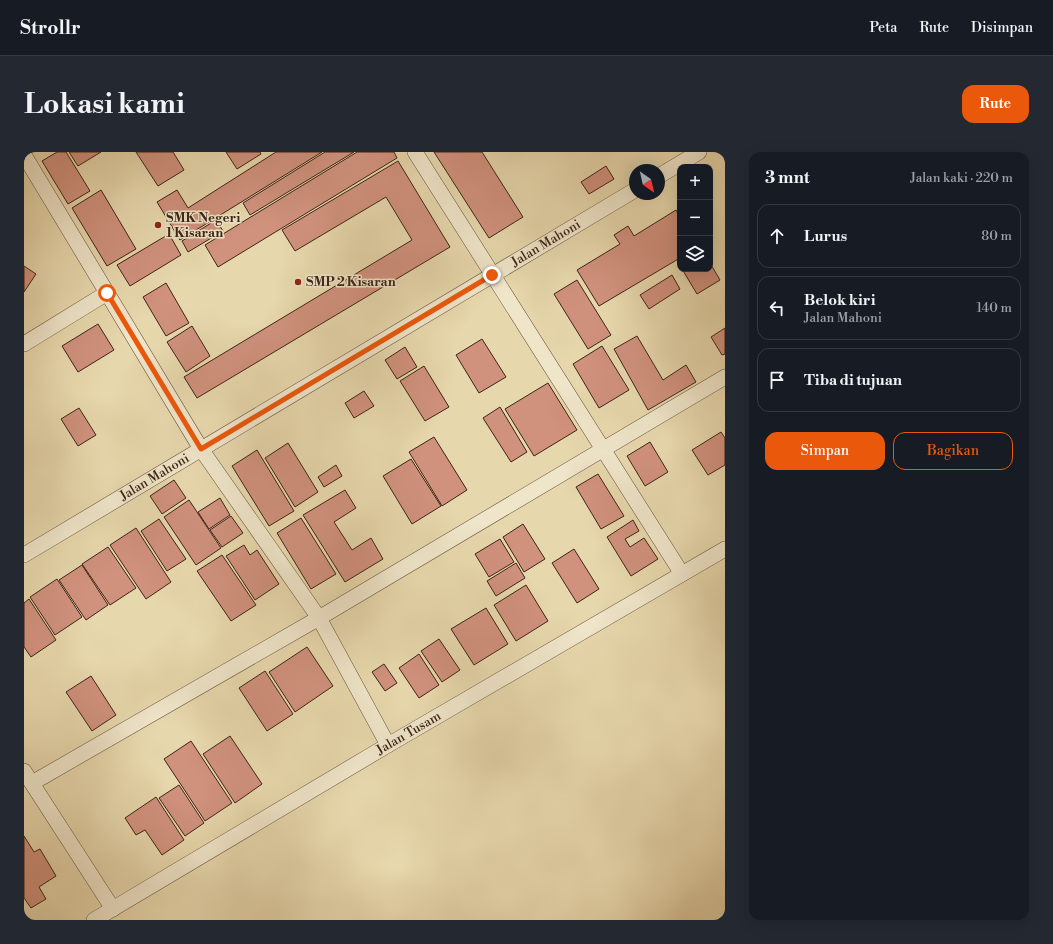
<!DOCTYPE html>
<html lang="id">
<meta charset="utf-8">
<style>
body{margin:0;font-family:"Libre Bodoni",serif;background:#242831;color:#f1f3f6}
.controls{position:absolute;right:12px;top:12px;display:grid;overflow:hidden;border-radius:8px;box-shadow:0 4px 16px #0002}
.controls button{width:36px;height:36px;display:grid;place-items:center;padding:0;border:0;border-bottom:1px solid #363941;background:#171b24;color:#f1f3f6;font:20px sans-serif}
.compass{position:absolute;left:605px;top:12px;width:36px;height:36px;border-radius:50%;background:#171b24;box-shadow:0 4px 16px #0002;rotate:146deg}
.stop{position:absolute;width:12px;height:12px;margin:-9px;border:3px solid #ea580c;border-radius:50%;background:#fff}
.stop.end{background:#ea580c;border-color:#fff;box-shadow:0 1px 4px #0008}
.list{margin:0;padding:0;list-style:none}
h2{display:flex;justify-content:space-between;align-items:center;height:52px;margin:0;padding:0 16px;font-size:17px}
h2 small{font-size:13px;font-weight:400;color:#9ea1a6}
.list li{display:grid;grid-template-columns:26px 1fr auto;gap:12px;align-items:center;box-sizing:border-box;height:64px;margin:0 8px 8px;padding:0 8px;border:1px solid #363941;border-radius:12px}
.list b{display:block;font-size:15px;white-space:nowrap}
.list p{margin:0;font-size:13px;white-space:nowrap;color:#9ea1a6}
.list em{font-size:13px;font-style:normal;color:#9ea1a6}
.actions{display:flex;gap:8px;padding:12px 16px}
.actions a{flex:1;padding:9px 0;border:1px solid #ea580c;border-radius:12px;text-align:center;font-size:14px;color:#ea580c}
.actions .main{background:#ea580c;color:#fff}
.icon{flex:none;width:22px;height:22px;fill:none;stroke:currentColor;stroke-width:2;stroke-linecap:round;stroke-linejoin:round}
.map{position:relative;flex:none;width:701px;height:768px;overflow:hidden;border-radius:12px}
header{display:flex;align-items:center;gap:24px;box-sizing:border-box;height:56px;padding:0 20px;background:#171b24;border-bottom:1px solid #363941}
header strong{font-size:19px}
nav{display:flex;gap:22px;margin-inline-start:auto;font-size:14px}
.intro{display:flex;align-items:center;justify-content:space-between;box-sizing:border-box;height:96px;padding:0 24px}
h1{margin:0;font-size:28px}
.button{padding:10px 18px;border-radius:12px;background:#ea580c;color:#fff;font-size:14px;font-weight:700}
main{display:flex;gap:24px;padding:0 24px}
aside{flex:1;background:#171b24;border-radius:12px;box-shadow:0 4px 16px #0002}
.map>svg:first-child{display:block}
.building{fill:#d0917d;stroke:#3d2417}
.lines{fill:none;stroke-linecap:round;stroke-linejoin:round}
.street-casing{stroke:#68513c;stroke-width:16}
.street{stroke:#efe5c9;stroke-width:15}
.route{stroke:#ea580c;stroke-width:5}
.poi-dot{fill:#8f2418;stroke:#efe5c9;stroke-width:1.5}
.labels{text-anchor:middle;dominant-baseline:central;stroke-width:3;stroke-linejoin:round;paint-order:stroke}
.poi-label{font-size:13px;font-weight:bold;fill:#3d2417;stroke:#efe5c9;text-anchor:start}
.street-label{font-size:13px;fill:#3d2417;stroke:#efe5c9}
</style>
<header>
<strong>Strollr</strong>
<nav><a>Peta</a><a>Rute</a><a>Disimpan</a></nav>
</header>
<div class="intro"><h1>Lokasi kami</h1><a class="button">Rute</a></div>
<main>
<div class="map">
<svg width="701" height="768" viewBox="0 0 701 768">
<rect width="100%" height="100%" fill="#e7d7ac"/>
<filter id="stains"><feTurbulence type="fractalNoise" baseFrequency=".005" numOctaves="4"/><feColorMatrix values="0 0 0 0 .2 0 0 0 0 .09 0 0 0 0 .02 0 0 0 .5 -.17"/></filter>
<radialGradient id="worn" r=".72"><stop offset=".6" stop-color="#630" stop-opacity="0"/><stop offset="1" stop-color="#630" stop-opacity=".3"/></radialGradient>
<g class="building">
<path d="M33,0H42L66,39L44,52L18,9Z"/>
<path d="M45,0H77L54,14Z"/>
<path d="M112,0H149L160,18L134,34Z"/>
<path d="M202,0H236L237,2L213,17Z"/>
<path d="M252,0H298L156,88L133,50L153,38L164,56Z"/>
<path d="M301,0H330L226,63L219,51Z"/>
<path d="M333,0H370L373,6L194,115L181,93Z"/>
<path d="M410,0H458L499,65L465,86Z"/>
<path d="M374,9L426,95L173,246L160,225L388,88L362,45L271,99L258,78Z"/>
<path d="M582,14L590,27L565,42L557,30Z"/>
<path d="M77,38L112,97L83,114L48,56Z"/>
<path d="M652,58L656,65V106L575,154L553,118L596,92L590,83L604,74L610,84Z"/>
<path d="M192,68L199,79L164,100L158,89Z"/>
<path d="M145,82L157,103L106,134L93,113Z"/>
<path d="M686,111L696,128L673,142L658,117H686Z"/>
<path d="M0,114L12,122L0,140Z"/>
<path d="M648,123L656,137L625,157L616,143Z"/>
<path d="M553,128L587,183L564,197L530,142Z"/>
<path d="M142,131L165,171L142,184L119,145Z"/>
<path d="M74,172L90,198L54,220L38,194Z"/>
<path d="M168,174L186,204L162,220L143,190Z"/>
<path d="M701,176V202L698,203L687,185Z"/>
<path d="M613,184L639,228L662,213L672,230L624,258L590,197Z"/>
<path d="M458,187L482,225L455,241L432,203Z"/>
<path d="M578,194L605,238L575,256L549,212Z"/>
<path d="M381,195L393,215L373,227L361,208Z"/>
<path d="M400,214L425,255L401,269L376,229Z"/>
<path d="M524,231L553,278L510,304L481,257Z"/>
<path d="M340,239L350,254L330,266L321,251Z"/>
<path d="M476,255L503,300L487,310L459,266Z"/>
<path d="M55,256L72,283L54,294L37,267Z"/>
<path d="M697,280L701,286V313L684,323L668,298Z"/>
<path d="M410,285L443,338L418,354L385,300Z"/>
<path d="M626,290L644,320L621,334L603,304Z"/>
<path d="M264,291L294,340L271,355L241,306Z"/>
<path d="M233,298L270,359L245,374L208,314Z"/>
<path d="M387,307L417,354L388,372L359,324Z"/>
<path d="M312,313L318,324L300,335L294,325Z"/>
<path d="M574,322L600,364L577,377L552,335Z"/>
<path d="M150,328L162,346L138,362L126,344Z"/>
<path d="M321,338L332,356L310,370L328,398L347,386L359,407L321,430L279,363Z"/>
<path d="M196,346L206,363L185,377L174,360Z"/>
<path d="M165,348L197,396L172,413L140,365Z"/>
<path d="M207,364L219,381L198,395L186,378Z"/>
<path d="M277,366L312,422L287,437L253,381Z"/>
<path d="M135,367L162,407L143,419L117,379Z"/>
<path d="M609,368L615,379L601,387L606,395L620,386L634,407L607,424L583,385Z"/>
<path d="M499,372L521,407L500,420L479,385Z"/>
<path d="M112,376L147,430L122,447L86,393Z"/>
<path d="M476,387L490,410L465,425L451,402Z"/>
<path d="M220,393L226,403L233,398L255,432L231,448L202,404Z"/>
<path d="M84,395L112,436L86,453L58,412Z"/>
<path d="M550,397L575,437L553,451L528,411Z"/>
<path d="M198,403L232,453L207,469L173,419Z"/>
<path d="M492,411L501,426L472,444L463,429Z"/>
<path d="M58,413L84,453L62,468L35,428Z"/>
<path d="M33,427L58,465L31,483L6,445Z"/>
<path d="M502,433L524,469L492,489L470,453Z"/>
<path d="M5,447L32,488L7,505L0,495V451Z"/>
<path d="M462,456L484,492L450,513L427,477Z"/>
<path d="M415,487L436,518L418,530L397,499Z"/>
<path d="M283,495L309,534L271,560L245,520Z"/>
<path d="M395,502L415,533L395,546L375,516Z"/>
<path d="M360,512L373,531L361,539L348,520Z"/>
<path d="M241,519L269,562L243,579L215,536Z"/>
<path d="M67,524L92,563L68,579L42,540Z"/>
<path d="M206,584L238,632L211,651L179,602Z"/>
<path d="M167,589L208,651L181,669L140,607Z"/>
<path d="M155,633L180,671L161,684L135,646Z"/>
<path d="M132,645L160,688L138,703L121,678L112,683L101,666Z"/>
<path d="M0,684L10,700L16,697L32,724L15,735L22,747L7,756L0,746Z"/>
</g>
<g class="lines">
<g class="street-casing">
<g id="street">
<path d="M391,0L658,422"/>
<path d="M0,3L177,297L295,466L364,593"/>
<path d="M635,24L675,0"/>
<path d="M0,192L83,141"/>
<path id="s1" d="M0,403L611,38"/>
<path d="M0,619L89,757"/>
<path d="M8,631L295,466L701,225"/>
<path id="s2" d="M70,768L364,593L701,397"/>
</g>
</g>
<use href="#street" class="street"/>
</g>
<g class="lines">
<path class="route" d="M83,141L177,297L468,123"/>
</g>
<g class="poi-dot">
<circle cx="134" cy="73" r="4"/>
<circle cx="274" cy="130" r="4"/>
</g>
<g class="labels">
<g class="poi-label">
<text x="142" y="66">SMK Negeri<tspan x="142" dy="15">1 Kisaran</tspan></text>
<text x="282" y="130">SMP 2 Kisaran</text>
</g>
<g class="street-label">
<text stroke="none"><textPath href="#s1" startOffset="608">Jalan Mahoni</textPath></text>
<text stroke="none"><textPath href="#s1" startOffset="152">Jalan Mahoni</textPath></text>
<text stroke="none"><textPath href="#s2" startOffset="366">Jalan Tusam</textPath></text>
</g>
</g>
<rect width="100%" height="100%" filter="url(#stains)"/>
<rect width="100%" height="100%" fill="url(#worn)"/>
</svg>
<div class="controls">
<button>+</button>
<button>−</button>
<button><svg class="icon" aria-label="layers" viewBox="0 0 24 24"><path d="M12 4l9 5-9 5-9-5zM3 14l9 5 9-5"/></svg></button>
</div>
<svg class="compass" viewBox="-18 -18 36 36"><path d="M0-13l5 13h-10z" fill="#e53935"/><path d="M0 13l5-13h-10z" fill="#9ea1a6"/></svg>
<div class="stop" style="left:83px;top:141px"></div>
<div class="stop end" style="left:468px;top:123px"></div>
</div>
<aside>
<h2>3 mnt<small>Jalan kaki · 220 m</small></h2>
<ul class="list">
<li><svg class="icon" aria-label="ahead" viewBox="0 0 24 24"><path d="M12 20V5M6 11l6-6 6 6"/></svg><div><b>Lurus</b></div><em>80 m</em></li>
<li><svg class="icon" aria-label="left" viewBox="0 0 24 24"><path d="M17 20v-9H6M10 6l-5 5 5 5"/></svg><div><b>Belok kiri</b><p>Jalan Mahoni</p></div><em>140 m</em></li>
<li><svg class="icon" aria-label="arrive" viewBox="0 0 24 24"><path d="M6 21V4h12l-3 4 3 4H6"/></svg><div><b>Tiba di tujuan</b></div></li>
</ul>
<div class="actions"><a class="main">Simpan</a><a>Bagikan</a></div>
</aside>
</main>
